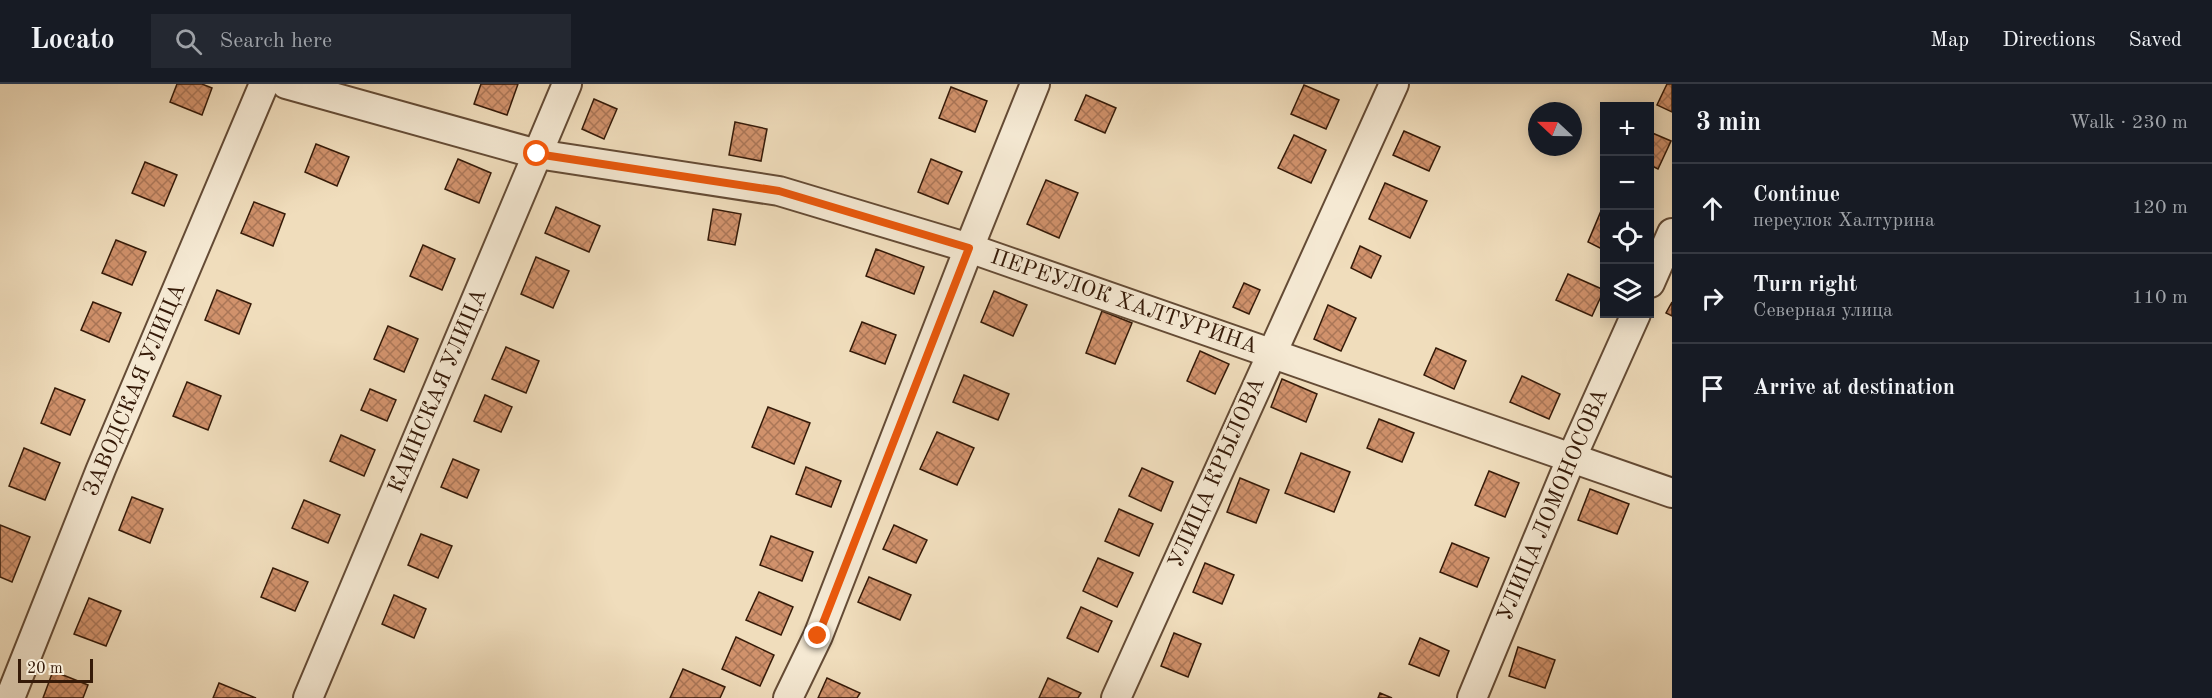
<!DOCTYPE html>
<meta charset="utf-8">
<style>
body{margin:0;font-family:"Old Standard TT",serif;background:#242831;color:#f1f3f6}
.controls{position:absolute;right:18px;top:18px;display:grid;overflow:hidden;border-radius:0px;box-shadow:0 3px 15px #0003}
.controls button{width:54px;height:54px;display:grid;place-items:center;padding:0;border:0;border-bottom:2px solid #363941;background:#171b24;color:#f1f3f6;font:30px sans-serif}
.compass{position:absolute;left:1528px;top:18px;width:54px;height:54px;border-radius:50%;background:#171b24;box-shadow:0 3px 15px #0003;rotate:292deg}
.scale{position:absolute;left:18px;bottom:15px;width:75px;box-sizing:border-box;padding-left:6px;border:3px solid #351a08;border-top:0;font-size:16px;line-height:21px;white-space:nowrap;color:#351a08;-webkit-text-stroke:4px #f5e9d3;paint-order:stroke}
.stop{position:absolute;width:18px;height:18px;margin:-14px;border:4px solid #ea580c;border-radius:50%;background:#fff}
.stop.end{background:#ea580c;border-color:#fff;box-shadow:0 2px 6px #0008}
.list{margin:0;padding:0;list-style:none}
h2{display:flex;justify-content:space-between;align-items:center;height:78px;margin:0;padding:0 24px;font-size:26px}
h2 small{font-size:20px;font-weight:400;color:#9ea1a6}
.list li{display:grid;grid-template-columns:39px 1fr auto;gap:18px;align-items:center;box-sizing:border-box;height:90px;padding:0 24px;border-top:2px solid #363941}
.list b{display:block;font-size:22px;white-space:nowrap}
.list p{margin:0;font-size:20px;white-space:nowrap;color:#9ea1a6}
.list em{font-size:20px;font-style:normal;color:#9ea1a6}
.icon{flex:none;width:33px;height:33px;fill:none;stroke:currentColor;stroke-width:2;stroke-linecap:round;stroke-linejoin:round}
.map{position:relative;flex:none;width:1672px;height:614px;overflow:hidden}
header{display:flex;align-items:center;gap:36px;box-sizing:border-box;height:84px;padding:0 30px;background:#171b24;border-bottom:2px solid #363941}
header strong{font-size:28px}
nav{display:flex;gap:33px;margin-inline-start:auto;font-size:21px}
.search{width:420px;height:54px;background:#242831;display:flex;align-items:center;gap:15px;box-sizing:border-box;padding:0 21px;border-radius:0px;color:#9ea1a6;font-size:22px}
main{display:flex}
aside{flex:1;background:#171b24}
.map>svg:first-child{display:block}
.building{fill:url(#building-cross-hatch);stroke:#351a08;stroke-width:1.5}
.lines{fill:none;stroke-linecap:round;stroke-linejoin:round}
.minor-casing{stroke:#644b35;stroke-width:32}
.minor{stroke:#f5e9d3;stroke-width:28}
.route{stroke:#ea580c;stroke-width:8}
.labels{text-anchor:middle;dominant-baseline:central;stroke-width:6;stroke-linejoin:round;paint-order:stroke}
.street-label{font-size:22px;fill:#351a08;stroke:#f5e9d3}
</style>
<header>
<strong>Locato</strong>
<div class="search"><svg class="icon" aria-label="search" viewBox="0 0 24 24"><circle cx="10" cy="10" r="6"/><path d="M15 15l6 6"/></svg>Search here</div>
<nav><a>Map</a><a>Directions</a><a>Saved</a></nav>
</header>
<main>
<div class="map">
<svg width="1672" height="614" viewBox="0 0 1672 614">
<defs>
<pattern id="building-cross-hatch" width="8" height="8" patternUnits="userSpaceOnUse" patternTransform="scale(1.5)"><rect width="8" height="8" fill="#d1926c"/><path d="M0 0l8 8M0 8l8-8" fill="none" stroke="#aa7657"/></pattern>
</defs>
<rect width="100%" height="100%" fill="#f0ddbc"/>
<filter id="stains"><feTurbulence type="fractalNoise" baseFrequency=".00333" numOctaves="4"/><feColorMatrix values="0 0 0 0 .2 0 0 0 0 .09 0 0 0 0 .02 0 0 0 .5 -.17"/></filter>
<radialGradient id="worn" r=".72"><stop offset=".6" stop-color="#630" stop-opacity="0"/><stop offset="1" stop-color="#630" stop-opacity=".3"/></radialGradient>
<g class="building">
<path d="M177,0H202L212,4L202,31L170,18Z"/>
<path d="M481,0H518L507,31L474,20Z"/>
<path d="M1667,0H1672V28L1657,21Z"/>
<path d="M1304,1L1339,16L1326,45L1291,30Z"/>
<path d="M951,3L987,17L975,48L939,34Z"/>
<path d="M1086,11L1116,24L1105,49L1075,36Z"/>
<path d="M594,15L617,25L604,55L582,45Z"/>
<path d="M735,38L767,45L761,77L729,71Z"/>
<path d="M1404,47L1440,63L1429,87L1393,71Z"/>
<path d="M1650,48L1671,57L1658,85L1650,81Z"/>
<path d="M1294,51L1326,66L1311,99L1278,84Z"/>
<path d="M316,60L349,73L337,102L305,88Z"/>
<path d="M458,75L491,89L479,119L445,105Z"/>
<path d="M931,75L962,88L948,120L918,108Z"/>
<path d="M145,78L177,91L164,122L132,109Z"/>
<path d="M1046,96L1078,109L1059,154L1027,140Z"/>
<path d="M1385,99L1427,117L1410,154L1369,135Z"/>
<path d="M254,118L285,130L273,162L241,149Z"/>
<path d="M556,123L600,142L589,168L545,149Z"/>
<path d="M713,125L741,130L735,161L708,156Z"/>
<path d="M1601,127L1604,129V166L1588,158Z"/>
<path d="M116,156L146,168L132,201L102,189Z"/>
<path d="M423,161L455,175L442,206L410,192Z"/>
<path d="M1360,162L1381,172L1371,194L1351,184Z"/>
<path d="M876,165L924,183L914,210L866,192Z"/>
<path d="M536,173L569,187L553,224L521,210Z"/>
<path d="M1568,190L1604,206L1592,232L1556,216Z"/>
<path d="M1244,199L1260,206L1249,230L1233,223Z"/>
<path d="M217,206L251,220L239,250L205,236Z"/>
<path d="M994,207L1027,221L1013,252L981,238Z"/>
<path d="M93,218L121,229L109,258L81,246Z"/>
<path d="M1672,218V232L1666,229Z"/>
<path d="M1328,221L1356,234L1341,267L1314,255Z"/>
<path d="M1102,227L1132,239L1115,280L1086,269Z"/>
<path d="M862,238L896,251L885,280L850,267Z"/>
<path d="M388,242L418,255L404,288L374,275Z"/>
<path d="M506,263L539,277L526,309L492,295Z"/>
<path d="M1436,264L1466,277L1454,305L1424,291Z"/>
<path d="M1200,267L1229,280L1215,310L1187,297Z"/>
<path d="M964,291L1009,310L998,336L953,318Z"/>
<path d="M1522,292L1560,310L1549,335L1510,318Z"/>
<path d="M1282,295L1317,310L1306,338L1271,323Z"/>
<path d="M187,298L221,312L208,346L173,332Z"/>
<path d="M55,304L85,316L70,351L41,339Z"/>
<path d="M370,305L396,316L387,337L361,326Z"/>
<path d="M485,311L512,323L501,348L474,337Z"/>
<path d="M768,323L810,339L794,380L752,363Z"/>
<path d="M1379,335L1414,349L1402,378L1367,364Z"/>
<path d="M937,348L974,364L957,401L920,385Z"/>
<path d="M341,351L375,366L364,392L330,377Z"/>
<path d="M24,364L60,379L45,416L9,402Z"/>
<path d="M1301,369L1350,388L1334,428L1285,409Z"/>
<path d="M453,375L479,386L467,414L441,403Z"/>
<path d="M806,383L841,397L831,423L796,410Z"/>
<path d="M1142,384L1173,398L1161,427L1129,412Z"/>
<path d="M1489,387L1519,399L1505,433L1475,421Z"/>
<path d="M1240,394L1269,406L1256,439L1227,428Z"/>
<path d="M1590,405L1629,420L1617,450L1578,436Z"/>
<path d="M132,413L163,425L150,459L119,446Z"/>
<path d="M304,416L340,431L328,459L292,444Z"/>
<path d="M1119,425L1153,440L1139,472L1105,457Z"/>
<path d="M0,441L30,453L12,498L0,493Z"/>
<path d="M894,441L927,456L916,479L883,465Z"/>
<path d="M421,450L452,462L438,494L408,481Z"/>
<path d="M771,452L813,468L802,497L760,481Z"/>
<path d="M1452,459L1489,474L1477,503L1440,488Z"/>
<path d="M1098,474L1133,489L1117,523L1083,507Z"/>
<path d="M1205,479L1234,491L1222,520L1193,508Z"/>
<path d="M273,484L308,498L295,527L261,513Z"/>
<path d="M869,493L911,511L900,536L858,518Z"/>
<path d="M759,508L793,523L781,551L746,536Z"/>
<path d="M394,511L426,525L414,554L382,540Z"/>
<path d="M89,514L121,527L106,562L74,550Z"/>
<path d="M1081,523L1112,537L1098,568L1067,554Z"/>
<path d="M1174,549L1201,560L1188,593L1161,582Z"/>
<path d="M736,553L774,571L760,602L722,585Z"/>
<path d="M1420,554L1449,567L1439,592L1409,580Z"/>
<path d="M1518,563L1555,576L1545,604L1509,592Z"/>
<path d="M683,585L725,603L720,614H670Z"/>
<path d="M53,587L88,601L83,614H43Z"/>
<path d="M827,594L860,609L857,614H818Z"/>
<path d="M1048,594L1081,609L1078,614H1039Z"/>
<path d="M219,599L256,614H213Z"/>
<path d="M1380,609L1392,614H1378Z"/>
</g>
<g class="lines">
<g class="minor-casing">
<g id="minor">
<path d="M286,0L537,70L779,107L969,164L1672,409"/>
<path d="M1650,199L1672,149"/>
<path d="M10,614L101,385L264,0"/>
<path d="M308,614L567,0"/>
<path d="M788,614L818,552L969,164L1035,0"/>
<path d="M1116,614L1394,0"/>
<path d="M1472,614L1571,375L1636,230"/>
</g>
</g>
<use href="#minor" class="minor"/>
</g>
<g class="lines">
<path class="route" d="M537,70L779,107L969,164L818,552"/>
</g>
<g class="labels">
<g class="street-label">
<text transform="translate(1124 218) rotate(19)">ПЕРЕУЛОК ХАЛТУРИНА</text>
<text transform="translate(135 306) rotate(-67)">ЗАВОДСКАЯ УЛИЦА</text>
<text transform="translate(438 307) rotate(-67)">КАИНСКАЯ УЛИЦА</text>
<text transform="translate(1217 389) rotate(-66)">УЛИЦА КРЫЛОВА</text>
<text transform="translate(1553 421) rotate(-67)">УЛИЦА ЛОМОНОСОВА</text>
</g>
</g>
<rect width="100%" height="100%" filter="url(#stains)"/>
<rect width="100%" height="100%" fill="url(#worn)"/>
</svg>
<div class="controls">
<button>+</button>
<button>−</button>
<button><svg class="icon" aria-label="locate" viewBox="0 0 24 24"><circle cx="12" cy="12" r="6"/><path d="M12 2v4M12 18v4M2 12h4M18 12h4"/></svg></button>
<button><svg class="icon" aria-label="layers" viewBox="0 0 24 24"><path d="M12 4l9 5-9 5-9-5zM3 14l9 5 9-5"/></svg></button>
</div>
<svg class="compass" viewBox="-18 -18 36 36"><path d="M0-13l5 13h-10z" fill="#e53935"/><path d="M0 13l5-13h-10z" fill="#9ea1a6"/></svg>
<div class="scale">20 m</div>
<div class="stop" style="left:537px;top:70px"></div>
<div class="stop end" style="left:818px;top:552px"></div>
</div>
<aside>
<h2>3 min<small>Walk · 230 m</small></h2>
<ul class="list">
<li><svg class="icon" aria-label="ahead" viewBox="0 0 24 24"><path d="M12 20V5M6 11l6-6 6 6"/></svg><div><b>Continue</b><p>переулок Халтурина</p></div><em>120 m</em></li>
<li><svg class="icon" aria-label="right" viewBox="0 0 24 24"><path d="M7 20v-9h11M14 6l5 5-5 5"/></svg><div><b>Turn right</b><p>Северная улица</p></div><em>110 m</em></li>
<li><svg class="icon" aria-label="arrive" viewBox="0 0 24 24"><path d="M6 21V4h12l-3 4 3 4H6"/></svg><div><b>Arrive at destination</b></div></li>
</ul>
</aside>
</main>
